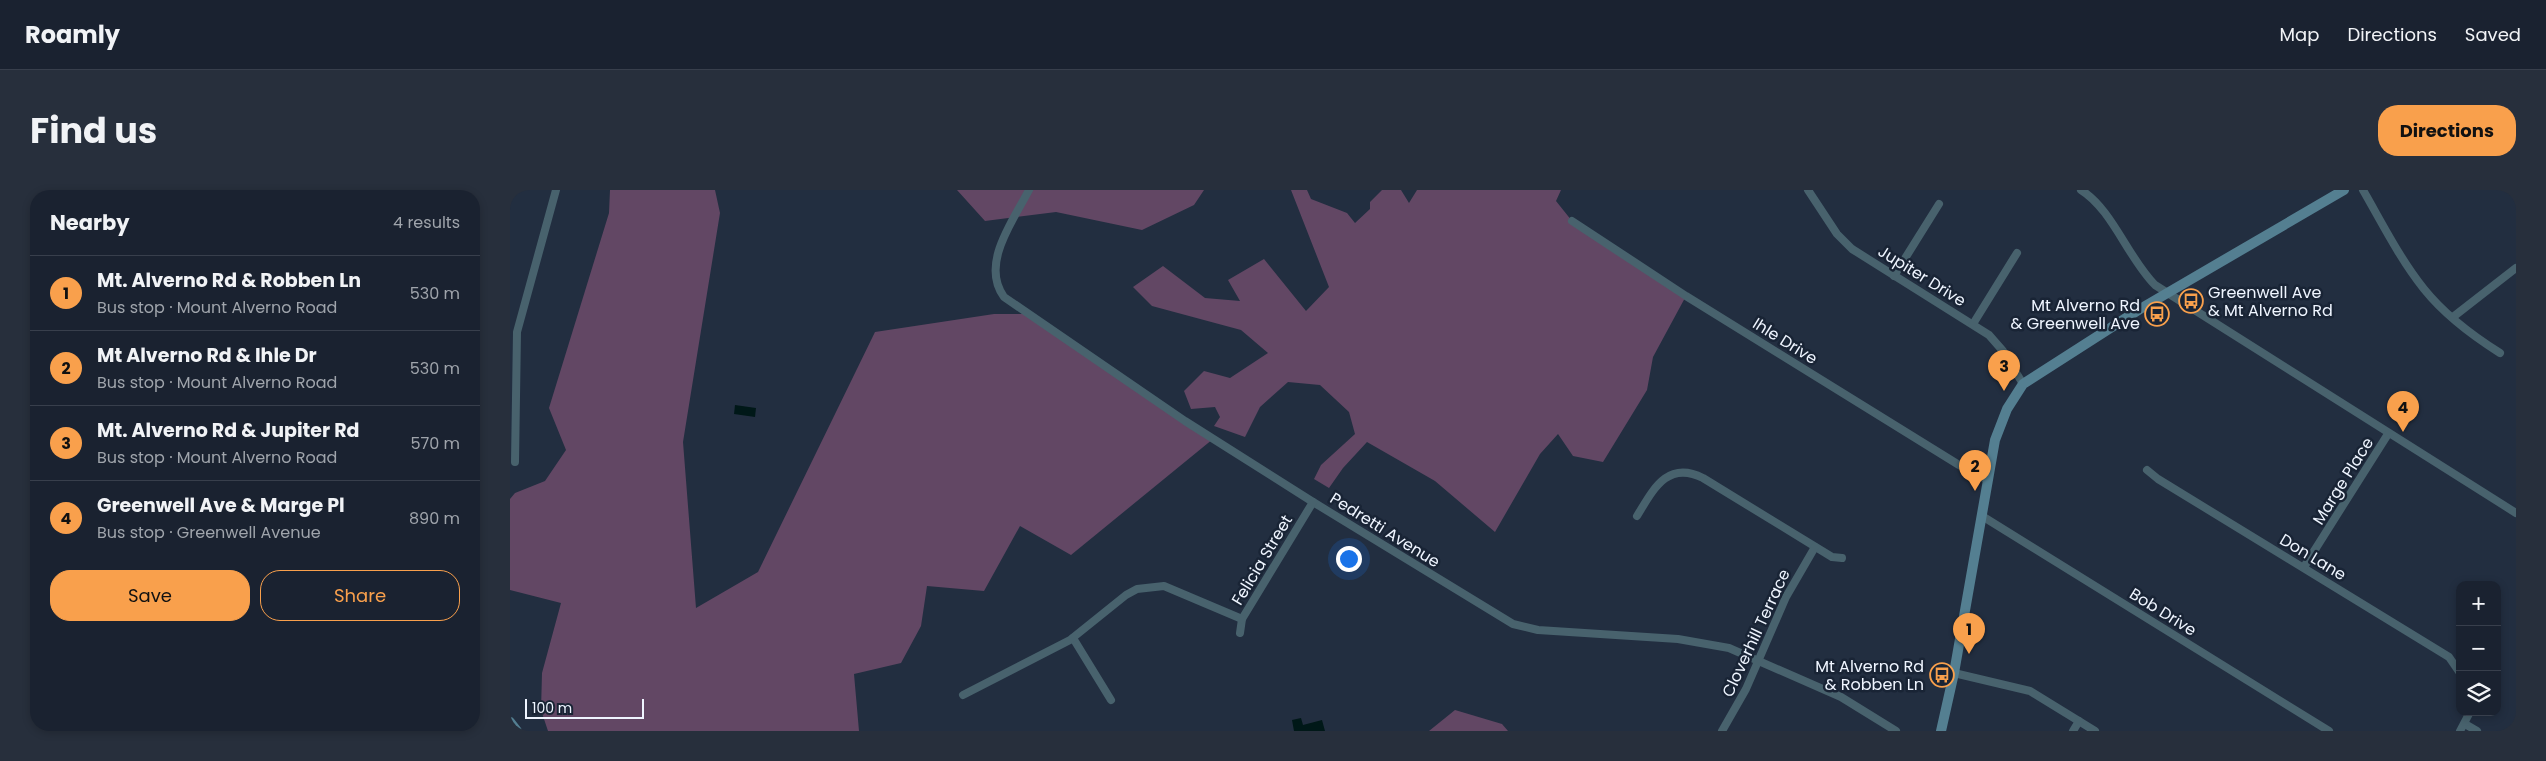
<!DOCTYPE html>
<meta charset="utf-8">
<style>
body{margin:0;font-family:Poppins,sans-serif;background:#272f3c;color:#f1f3f6}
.controls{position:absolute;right:15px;bottom:15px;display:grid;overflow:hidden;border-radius:10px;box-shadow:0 2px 8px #0003}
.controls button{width:45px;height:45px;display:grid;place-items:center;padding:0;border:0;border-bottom:1px solid #383f4c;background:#1a2230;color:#f1f3f6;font:25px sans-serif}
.scale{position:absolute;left:15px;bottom:12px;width:119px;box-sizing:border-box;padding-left:5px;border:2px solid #eff5ff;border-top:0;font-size:14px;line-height:18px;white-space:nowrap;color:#eff5ff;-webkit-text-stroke:4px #192435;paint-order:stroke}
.you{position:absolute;left:838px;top:368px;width:18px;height:18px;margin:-12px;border:4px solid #fff;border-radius:50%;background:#1a73e8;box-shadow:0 0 0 8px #1a73e833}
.badge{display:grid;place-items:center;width:32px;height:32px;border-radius:50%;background:#f9a04c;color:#111;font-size:16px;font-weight:700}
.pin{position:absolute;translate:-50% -41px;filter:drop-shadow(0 1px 2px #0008)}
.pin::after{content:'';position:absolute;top:26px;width:18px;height:15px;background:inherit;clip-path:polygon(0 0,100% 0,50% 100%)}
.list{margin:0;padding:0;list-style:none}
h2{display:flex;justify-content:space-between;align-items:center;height:65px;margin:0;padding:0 20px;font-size:21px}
h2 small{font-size:16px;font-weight:400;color:#9fa4ab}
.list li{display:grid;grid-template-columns:32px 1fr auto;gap:15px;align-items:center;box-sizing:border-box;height:75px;padding:0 20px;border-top:1px solid #383f4c}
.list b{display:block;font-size:19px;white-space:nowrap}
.list p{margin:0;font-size:16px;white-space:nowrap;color:#9fa4ab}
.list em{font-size:16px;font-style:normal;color:#9fa4ab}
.actions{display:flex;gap:10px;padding:15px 20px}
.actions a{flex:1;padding:11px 0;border:1px solid #f9a04c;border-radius:20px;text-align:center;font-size:18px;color:#f9a04c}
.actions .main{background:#f9a04c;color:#111}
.icon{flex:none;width:28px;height:28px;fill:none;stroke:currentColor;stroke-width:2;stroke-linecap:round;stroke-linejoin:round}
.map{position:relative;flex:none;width:2006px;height:541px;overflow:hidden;border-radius:20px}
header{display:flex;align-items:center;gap:30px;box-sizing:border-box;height:70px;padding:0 25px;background:#1a2230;border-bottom:1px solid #383f4c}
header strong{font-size:24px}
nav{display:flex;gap:28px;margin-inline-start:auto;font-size:18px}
.intro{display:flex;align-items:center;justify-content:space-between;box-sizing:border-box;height:120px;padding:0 30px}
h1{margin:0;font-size:35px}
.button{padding:12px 22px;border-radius:20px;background:#f9a04c;color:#111;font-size:18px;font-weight:700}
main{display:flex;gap:30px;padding:0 30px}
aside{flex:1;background:#1a2230;border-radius:20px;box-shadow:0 2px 8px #0003}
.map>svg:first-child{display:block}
.green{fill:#624764}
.water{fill:#001818}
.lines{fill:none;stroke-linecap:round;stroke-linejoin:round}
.street{stroke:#48626d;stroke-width:8}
.secondary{stroke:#547f91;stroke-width:10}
.labels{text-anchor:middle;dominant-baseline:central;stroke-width:5;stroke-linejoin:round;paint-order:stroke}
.street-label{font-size:16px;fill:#eff5ff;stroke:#192435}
.poi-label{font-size:16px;fill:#eff5ff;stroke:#192435;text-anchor:end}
</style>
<header>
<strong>Roamly</strong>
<nav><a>Map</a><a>Directions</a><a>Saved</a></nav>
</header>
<div class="intro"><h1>Find us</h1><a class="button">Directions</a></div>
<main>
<aside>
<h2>Nearby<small>4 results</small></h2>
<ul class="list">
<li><span class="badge">1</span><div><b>Mt. Alverno Rd &amp; Robben Ln</b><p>Bus stop · Mount Alverno Road</p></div><em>530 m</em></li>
<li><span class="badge">2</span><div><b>Mt Alverno Rd &amp; Ihle Dr</b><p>Bus stop · Mount Alverno Road</p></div><em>530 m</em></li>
<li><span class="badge">3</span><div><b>Mt. Alverno Rd &amp; Jupiter Rd</b><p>Bus stop · Mount Alverno Road</p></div><em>570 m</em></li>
<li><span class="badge">4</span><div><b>Greenwell Ave &amp; Marge Pl</b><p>Bus stop · Greenwell Avenue</p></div><em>890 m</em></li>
</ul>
<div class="actions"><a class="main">Save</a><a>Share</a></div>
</aside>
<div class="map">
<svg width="2006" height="541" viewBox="0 0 2006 541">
<rect width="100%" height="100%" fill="#222e40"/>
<g class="green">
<path d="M100,0H205L210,23L173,252L186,418L248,382L365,142L484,124H518L703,249L561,365L510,336L474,401L417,396L411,436L391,473L344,484L349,541H38L31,520L32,483L51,413L0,400V309L5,303L35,291L56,260L39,218L99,23Z"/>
<path d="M447,0H694L684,15L632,40L546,22L475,31Z"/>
<path d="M781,0H797L801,9L837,23L845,33L860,19V12L872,0H891L899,13L907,0H1051L1046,11L1062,31L1176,106L1143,167L1137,200L1093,272L1063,266L1048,244L1030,264L985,342L925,291L857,252L833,278L819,298L804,289L811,275L845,244L839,222L810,195L778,192L750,217L735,247L704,236L710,227L705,217L681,219L674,201L694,181L720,188L758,163L731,140L642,116L623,97L653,76L695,108L730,111L718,90L754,69L796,121L819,97Z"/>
<path d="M945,520L992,534L998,541H919Z"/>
</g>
<g class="water">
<path d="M225,215L246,218L245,227L224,224Z"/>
<path d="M791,528L793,535L812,530L815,541H784L782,530Z"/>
</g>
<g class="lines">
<g class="street">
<path d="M519,0C503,31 470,74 494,107L675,231L803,312L1003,434L1028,440L1168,449L1219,458L1331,507L1386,541"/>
<path d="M1298,0L1327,44L1342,59L1479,145L1493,161L1513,194"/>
<path d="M1571,0C1602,19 1618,68 1645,95L2006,323"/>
<path d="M1853,0C1872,33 1890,69 1914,99C1934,124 1963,146 1990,163"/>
<path d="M1062,31L1176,106L1449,275L1477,290"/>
<path d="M1384,86L1429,14"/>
<path d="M1943,127L2006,78"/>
<path d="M1463,134L1507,63"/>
<path d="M5,272L7,142L46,0"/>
<path d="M1637,280L1648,289L1939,467L1950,483"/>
<path d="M1127,326C1143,300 1157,270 1193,288L1322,367L1332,368"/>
<path d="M1472,326L1819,541"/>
<path d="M1794,377L1878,244"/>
<path d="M730,443L732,429L803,312"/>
<path d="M563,448L601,510"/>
<path d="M1444,483L1520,501L1585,541"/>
<path d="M453,505L560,450L616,405L627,399L654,396L732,429"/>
<path d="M1955,534L1967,541"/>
<path d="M1212,541L1236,499L1276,407L1305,357"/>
<path d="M1563,541L1569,531"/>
<path d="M1950,541L1960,522"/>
</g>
<g class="secondary">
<path d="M0,532L7,541"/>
<path d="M1431,541L1444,483L1485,250L1497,219L1513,194L1630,119L1834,0"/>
</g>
</g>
<defs>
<g id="bus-ring" transform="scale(1.25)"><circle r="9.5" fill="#192435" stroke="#f9a04c" stroke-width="1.5"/><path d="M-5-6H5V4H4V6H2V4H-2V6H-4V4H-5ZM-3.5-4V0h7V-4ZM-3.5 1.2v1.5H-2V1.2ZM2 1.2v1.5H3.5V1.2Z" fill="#f9a04c"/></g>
</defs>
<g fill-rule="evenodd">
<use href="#bus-ring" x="1681" y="111"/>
<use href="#bus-ring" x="1647" y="124"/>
<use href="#bus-ring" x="1432" y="485"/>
</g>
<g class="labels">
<g class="street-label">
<text transform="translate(1412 86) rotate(32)">Jupiter Drive</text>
<text transform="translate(1275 151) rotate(32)">Ihle Drive</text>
<text transform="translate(1833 291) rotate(-58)">Marge Place</text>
<text transform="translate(875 340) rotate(32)">Pedretti Avenue</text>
<text transform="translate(1803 367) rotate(31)">Don Lane</text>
<text transform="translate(752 370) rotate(-59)">Felicia Street</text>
<text transform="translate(1653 422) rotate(32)">Bob Drive</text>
<text transform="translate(1246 443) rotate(-65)">Cloverhill Terrace</text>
</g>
<g class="poi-label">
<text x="1698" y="102" text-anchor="start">Greenwell Ave<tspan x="1698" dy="18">&amp; Mt Alverno Rd</tspan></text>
<text x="1630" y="115">Mt Alverno Rd<tspan x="1630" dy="18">&amp; Greenwell Ave</tspan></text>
<text x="1414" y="476">Mt Alverno Rd<tspan x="1414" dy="18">&amp; Robben Ln</tspan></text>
</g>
</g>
</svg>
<div class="controls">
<button>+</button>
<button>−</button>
<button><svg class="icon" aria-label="layers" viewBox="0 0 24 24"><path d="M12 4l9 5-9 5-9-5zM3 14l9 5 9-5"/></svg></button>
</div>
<div class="scale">100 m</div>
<div class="you"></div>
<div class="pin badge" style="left:1459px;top:464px">1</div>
<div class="pin badge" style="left:1465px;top:301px">2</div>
<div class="pin badge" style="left:1494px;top:201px">3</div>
<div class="pin badge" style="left:1893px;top:242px">4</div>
</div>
</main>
